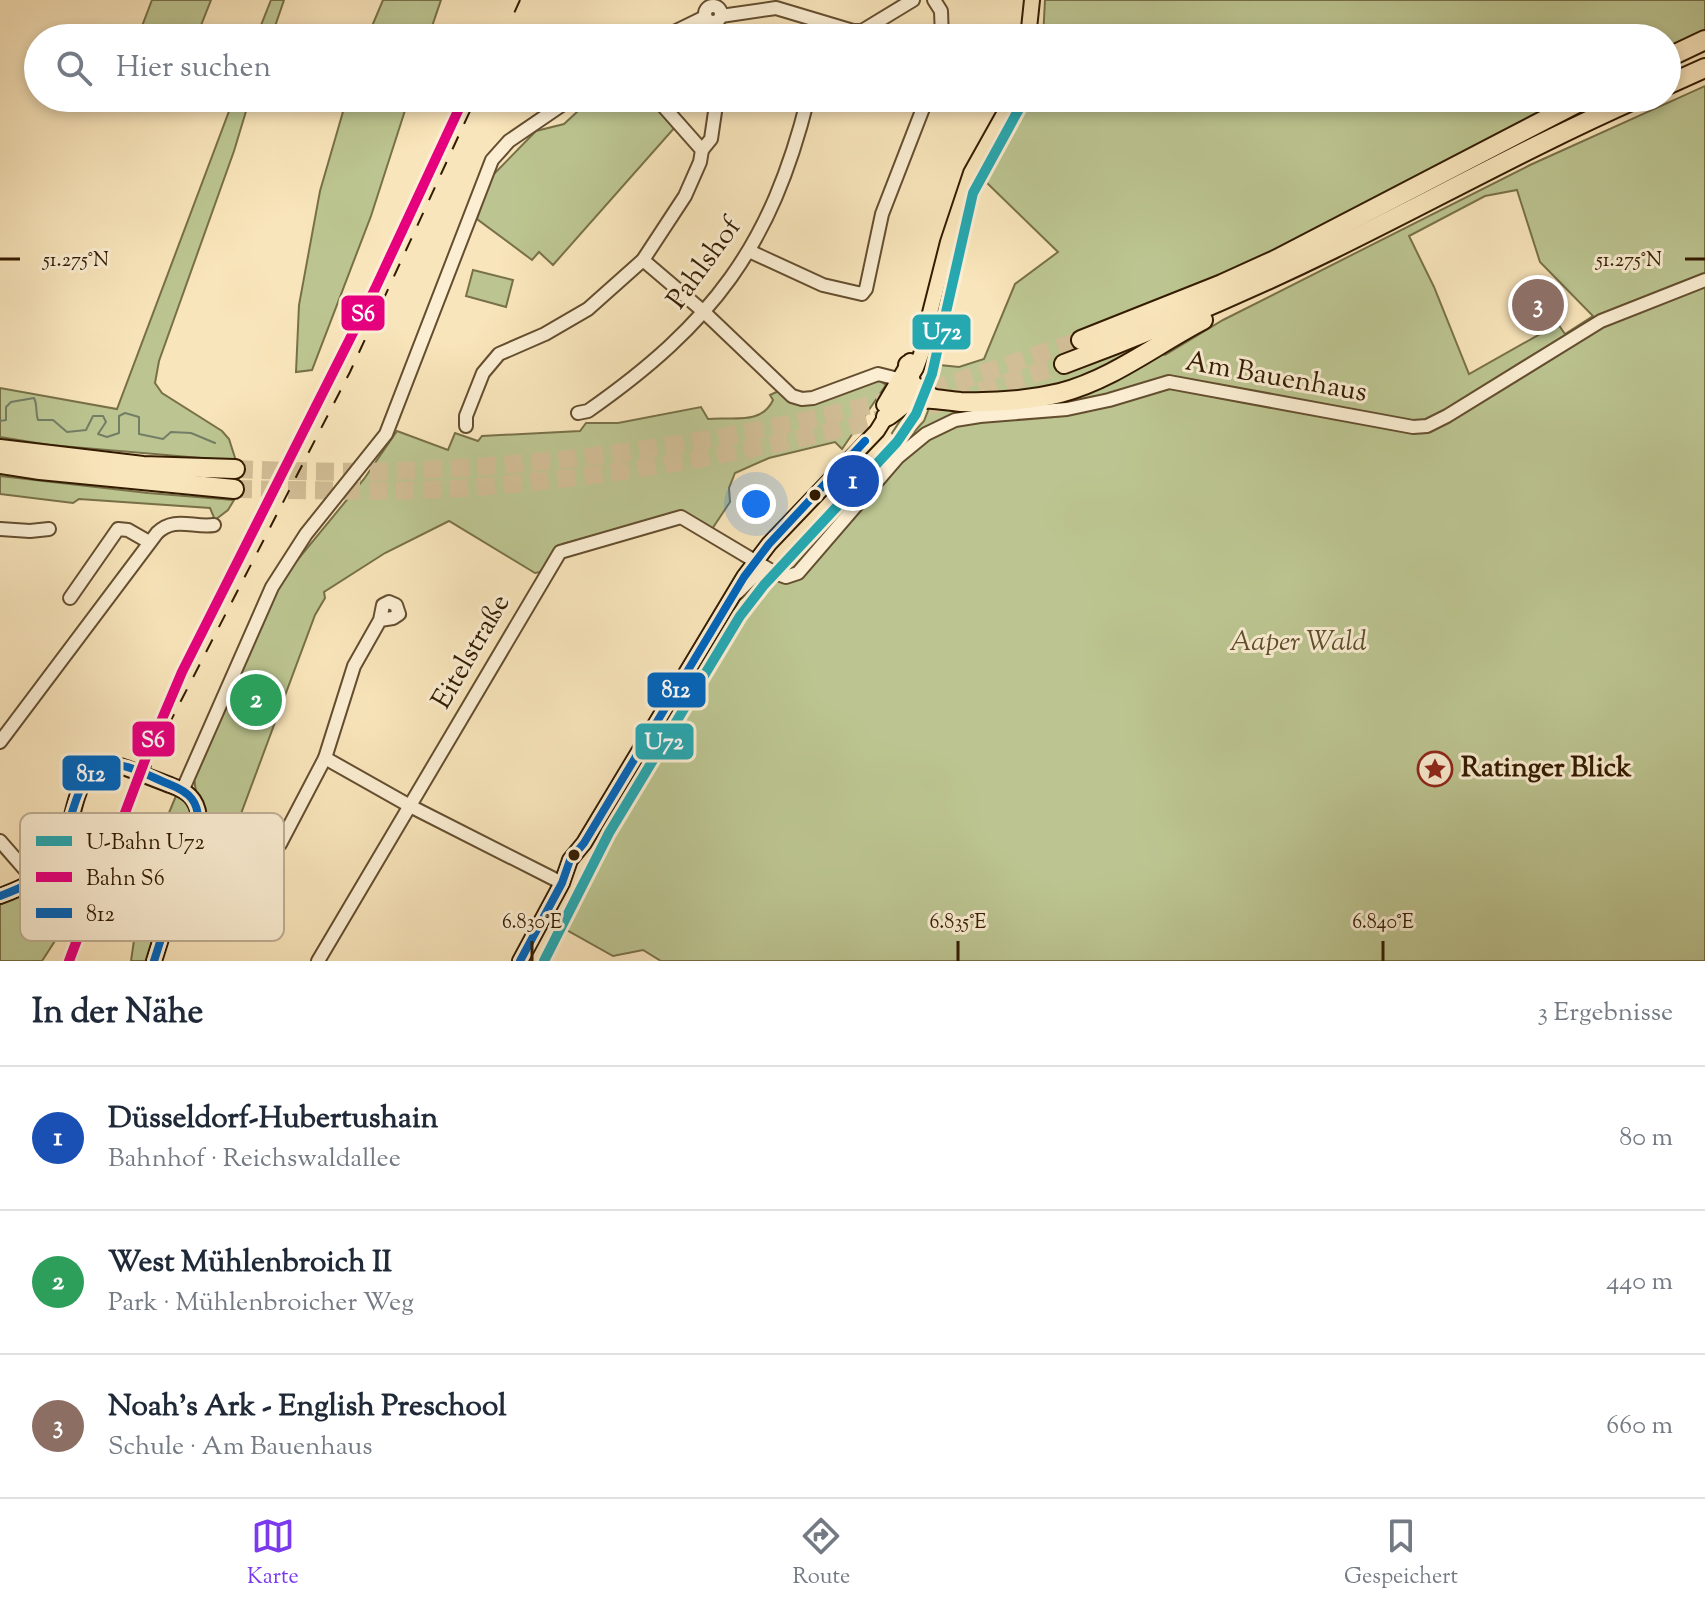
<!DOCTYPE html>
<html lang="de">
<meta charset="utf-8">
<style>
body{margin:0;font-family:"Sorts Mill Goudy",serif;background:#f2f2f3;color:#1f2937}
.you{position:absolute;left:756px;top:504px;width:28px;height:28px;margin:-20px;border:6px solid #fff;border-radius:50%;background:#1a73e8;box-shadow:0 0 0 12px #1a73e833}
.badge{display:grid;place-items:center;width:52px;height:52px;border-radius:50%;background:#7c3aed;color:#fff;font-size:26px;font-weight:700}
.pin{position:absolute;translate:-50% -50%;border:4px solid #fff;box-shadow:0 2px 8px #0006}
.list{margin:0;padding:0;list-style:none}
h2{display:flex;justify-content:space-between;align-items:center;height:104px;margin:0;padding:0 32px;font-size:34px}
h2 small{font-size:26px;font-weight:400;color:#747a83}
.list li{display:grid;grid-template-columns:52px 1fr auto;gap:24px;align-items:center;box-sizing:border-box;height:144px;padding:0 32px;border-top:2px solid #e0e1e3}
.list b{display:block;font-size:30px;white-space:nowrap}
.list p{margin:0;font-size:26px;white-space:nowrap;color:#747a83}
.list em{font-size:26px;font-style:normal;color:#747a83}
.icon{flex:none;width:44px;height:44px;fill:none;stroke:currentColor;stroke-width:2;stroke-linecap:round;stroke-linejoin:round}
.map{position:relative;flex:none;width:1705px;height:961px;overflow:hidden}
.search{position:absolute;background:#fff;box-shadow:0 4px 12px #0003;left:24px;right:24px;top:24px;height:88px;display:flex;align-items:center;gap:20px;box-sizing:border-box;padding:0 28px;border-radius:44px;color:#747a83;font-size:30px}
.sheet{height:536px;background:#fff}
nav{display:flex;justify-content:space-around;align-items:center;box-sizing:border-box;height:112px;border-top:2px solid #e0e1e3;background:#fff;font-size:22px;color:#747a83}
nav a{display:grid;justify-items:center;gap:4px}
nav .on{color:#7c3aed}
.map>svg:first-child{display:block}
.green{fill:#bcc591;stroke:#787048;stroke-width:2;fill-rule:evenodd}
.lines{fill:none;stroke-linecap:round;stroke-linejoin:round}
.stream{stroke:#737e67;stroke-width:2}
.highway-tunnel{stroke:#d1bd96;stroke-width:18;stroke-dasharray:18 9;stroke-linecap:butt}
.minor-casing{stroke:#644e2f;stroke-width:16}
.major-casing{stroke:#331b00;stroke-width:18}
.highway-casing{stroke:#331b00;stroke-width:22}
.minor{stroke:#fbeed3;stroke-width:12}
.major{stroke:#f9e5bb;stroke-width:14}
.highway{stroke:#f9e5bb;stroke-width:18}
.rail{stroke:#331b00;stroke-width:2;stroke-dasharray:14 14;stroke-linecap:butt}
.major-bridge-casing{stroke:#331b00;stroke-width:18;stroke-linecap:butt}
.major-bridge{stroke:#f9e5bb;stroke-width:14}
.bus-1-casing{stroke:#fbeed3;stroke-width:14}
.bus-1{stroke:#0065bd;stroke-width:8}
.rail-1-casing{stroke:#fbeed3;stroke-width:16}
.rail-1{stroke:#e6007e;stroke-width:10}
.metro-1-casing{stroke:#fbeed3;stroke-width:16}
.metro-1{stroke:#26a8b1;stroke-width:10}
.ticks{fill:none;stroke:#331b00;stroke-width:3}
.bus-dot{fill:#331b00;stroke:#fbeed3;stroke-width:3}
.labels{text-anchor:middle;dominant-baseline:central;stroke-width:6;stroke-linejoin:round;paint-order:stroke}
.street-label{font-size:28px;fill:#331b00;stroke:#fbeed3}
.park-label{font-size:28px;font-style:italic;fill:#5c4e2c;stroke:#fbeed3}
.poi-label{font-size:28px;font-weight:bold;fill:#331b00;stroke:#fbeed3;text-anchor:start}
.key{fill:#fbeed3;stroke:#bfaf94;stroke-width:2}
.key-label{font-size:22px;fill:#331b00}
.ticks-label{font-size:20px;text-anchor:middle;fill:#331b00;stroke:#fbeed3;stroke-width:6;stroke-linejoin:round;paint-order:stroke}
.line-badge{stroke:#fbeed3;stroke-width:3}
.badge-label{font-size:22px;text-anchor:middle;font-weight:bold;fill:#fff}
</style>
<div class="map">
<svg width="1705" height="961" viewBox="0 0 1705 961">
<rect width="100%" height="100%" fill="#f9e5bb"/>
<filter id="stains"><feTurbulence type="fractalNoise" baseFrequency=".0025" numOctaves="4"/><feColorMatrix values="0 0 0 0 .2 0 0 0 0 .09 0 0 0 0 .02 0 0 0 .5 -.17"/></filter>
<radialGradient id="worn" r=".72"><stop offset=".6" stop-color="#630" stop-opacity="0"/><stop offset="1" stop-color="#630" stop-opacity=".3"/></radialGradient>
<g class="green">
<path d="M152,0H211L196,38H150L139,34Z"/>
<path d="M271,0H284L271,38H256Z"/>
<path d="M383,0H441L428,38H367Z"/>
<path d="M1045,0H1705V33L1667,50V38H1043Z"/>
<path d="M1705,86V961H661L643,950L613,956L565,929L600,853L746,608L773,576L785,579L900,459L926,436L980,413L919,436L914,432L924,421L931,403L1021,402L1159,353L1165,355L1223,320L1530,165ZM1517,190L1540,262L1593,316L1565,334L1558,324L1469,374L1434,287L1409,236L1485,196Z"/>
<path d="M234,98H250L234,151L159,361L155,383L162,393L222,431L229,439L236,461L49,445L0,437V388L117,409Z"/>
<path d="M347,98H409L371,216L312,370L296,372L299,305L320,191Z"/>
<path d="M592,98H648L676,126L553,265L539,252L532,260L477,219L490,178L536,131L564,124Z"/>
<path d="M1030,98H1572L1173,331L1125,364L1046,393L933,394L935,383L932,393L928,392L933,377L937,378V374L934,373L945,325L947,329L940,365L959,367L984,359L1015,284L1058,252L984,180Z"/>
<path d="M473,270L513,280L506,307L466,296Z"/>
<path d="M879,380L886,385L842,449L835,442L769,458L735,473L729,488L730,502L712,529L668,515L563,544L540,572L535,573L449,521L385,553L324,592L325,598L315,615L207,905L180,895L196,792L194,778L272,598L285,575L364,479L397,431L448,450L455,433L478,441L482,436L580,431L586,423H618L701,407L708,419C731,416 761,426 773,400L770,395L783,389L794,398Z"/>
<path d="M921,403L898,438L892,433L911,404Z"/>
<path d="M913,434L917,436L798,567L785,571L780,569L840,505L843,506Z"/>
<path d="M0,476L148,493L234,500L228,510L215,520L210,508L79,499L73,503L0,494Z"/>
<path d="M178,791L185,795L194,813L150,961H131L142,885L149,861Z"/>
<path d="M33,889L48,902L45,917L62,902L70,905L62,930L42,961H0V901Z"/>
</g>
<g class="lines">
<path class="stream" d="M0,421L6,420V407L11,402L34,398C38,406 35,412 38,420H53L67,432L86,430L93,416H103L106,422L98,434L107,437L119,433V416L125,413L139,417V434L163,439L171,432L191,433L215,443"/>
<g class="highway-tunnel">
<path d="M235,469C287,471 340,473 393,471C560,466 728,442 890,400C955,384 1018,361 1081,340"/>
<path d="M234,489C311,490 388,493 465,488C670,473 870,430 1064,364"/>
</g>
<g class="minor-casing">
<g id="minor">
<path d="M934,0L941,11L942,38"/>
<circle cx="713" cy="14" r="8"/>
<path d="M721,16L776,8L853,31H862L913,0"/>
<path d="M662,38L705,17"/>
<path d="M702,150L711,139L717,98"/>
<path d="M749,251L823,285L862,294L866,289L882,214L927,98"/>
<path d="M643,260L704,312L792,396L802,399L813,398L878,374L898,379L900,386"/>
<path d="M578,413L588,411C712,324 771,247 808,98"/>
<path d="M466,426V416L483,373L499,354L545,334L588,309L643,260L685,196L700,162L702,150L656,98"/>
<path d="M0,529L30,531L49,529"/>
<path d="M737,593L753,577L775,573"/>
<path d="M70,598L118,529L128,530L149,542"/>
<path d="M0,742L157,533C174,516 193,528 214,525"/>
<path d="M325,758L410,806L562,883"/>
<path d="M183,789L272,587L306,534L386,434L492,160L509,141L572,98"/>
<path d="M0,841L35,881"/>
<path d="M270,851L280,844L325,758L354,666L380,620L393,618L399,614L396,605L389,602L383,605L380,620"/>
<path d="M318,961L560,552L681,517L775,573L786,577L798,573L898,457L926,434L955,420L980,416L1067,409L1109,400L1169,382L1413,427L1427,426L1447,416L1601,321L1705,280"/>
</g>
</g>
<g class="major-casing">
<g id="major">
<path d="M1028,38L1032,0"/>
<path d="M922,330L929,317L948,242L971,173L1013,98"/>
<path d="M884,405L910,361"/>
<path d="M0,896C22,888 43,879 57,859C78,828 69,748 126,768"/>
<path d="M154,961L199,817C197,798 187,791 170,785"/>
<path d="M520,961L562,883L570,860L584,843L744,577L769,544L877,431L916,368L929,333L927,322"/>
</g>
</g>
<g class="highway-casing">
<g id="highway">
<path d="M1667,58L1705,40"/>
<path d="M1667,85L1705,68"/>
<path d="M1081,340L1222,284L1277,259L1587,98"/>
<path d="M1064,364C1156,330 1245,292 1333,249C1435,199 1534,144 1638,98"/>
<path d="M908,365L911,384L932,398"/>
<path d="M886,417C895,412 902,403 912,401C929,396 944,401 961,402C994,403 1027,401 1060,393C1113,379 1155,345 1203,320"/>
<path d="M0,449L143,466L235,469"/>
<path d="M0,464L40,470L234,489"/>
</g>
</g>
<use href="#minor" class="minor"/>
<use href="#major" class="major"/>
<use href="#highway" class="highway"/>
<g class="rail">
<path d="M503,38L520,0"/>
<path d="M75,961L127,823L166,730L350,372L476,98"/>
</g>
<g class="major-bridge-casing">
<path id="major-bridge" d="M126,768L170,785"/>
</g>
<use href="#major-bridge" class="major-bridge"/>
<g class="bus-1-casing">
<g id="bus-1">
<path d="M0,896C21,888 44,879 56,859C72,834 73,762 113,764C133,766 153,778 171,785C189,792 199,802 198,822L154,961"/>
<path d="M520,961L562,883L570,860L584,843L744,577L769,544L865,441"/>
</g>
</g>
<use href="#bus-1" class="bus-1"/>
<g class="rail-1-casing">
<path id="rail-1" d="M69,961L148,752L182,672L375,289L464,98"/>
</g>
<use href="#rail-1" class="rail-1"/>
<g class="metro-1-casing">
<path id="metro-1" d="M544,961L609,833L740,616L764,585L897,442L916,414L932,374L973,193L1025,98"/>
</g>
<use href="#metro-1" class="metro-1"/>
</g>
<path class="ticks" d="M0,259H20M1685,259H1705M532,941V961M958,941V961M1383,941V961"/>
<defs>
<g id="sight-ring" transform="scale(1.8)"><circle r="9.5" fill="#fbeed3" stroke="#8f2418" stroke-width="1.5"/><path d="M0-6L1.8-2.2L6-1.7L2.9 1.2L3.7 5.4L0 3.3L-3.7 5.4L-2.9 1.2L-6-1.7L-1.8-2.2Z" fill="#8f2418"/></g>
</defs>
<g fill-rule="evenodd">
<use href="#sight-ring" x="1435" y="769"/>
</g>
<g class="bus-dot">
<circle cx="815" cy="495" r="7"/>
<circle cx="574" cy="855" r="7"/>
</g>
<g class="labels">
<g class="street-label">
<text transform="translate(705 264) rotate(-54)">Pahlshof</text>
<text transform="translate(1276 378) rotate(10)">Am Bauenhaus</text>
<text transform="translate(472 652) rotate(-60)">Eitelstraße</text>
</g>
<g class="park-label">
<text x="1298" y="643">Aaper Wald</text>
</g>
<g class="poi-label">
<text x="1461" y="769">Ratinger Blick</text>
</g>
</g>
<rect x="20" y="813" width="264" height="128" rx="12" class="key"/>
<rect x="36" y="836" width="36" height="10" fill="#26a8b1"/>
<rect x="36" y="872" width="36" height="10" fill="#e6007e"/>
<rect x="36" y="908" width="36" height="10" fill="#0065bd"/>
<g class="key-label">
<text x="86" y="849">U-Bahn U72</text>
<text x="86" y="885">Bahn S6</text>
<text x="86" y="921">812</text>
</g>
<g class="ticks-label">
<text x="76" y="266">51.275°N</text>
<text x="1629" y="266">51.275°N</text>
<text x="532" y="928">6.830°E</text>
<text x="958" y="928">6.835°E</text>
<text x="1383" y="928">6.840°E</text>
</g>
<g class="line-badge">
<rect x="340" y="294" width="46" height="38" rx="8" fill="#e6007e"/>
<rect x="911" y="313" width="61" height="38" rx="8" fill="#26a8b1"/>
<rect x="646" y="671" width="61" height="38" rx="8" fill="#0065bd"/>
<rect x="131" y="720" width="45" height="38" rx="8" fill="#e6007e"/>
<rect x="634" y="722" width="61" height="39" rx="8" fill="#26a8b1"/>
<rect x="61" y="754" width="61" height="38" rx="8" fill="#0065bd"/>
</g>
<g class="badge-label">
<text x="363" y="321">S6</text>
<text x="942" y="339">U72</text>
<text x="676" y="697">812</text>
<text x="153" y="747">S6</text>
<text x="664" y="749">U72</text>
<text x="91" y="781">812</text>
</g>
<rect width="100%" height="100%" filter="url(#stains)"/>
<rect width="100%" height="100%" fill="url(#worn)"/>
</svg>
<div class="you"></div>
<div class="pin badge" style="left:853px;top:481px;background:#1a4fb4">1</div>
<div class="pin badge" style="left:256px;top:700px;background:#2e9e5b">2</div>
<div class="pin badge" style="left:1538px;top:305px;background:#8d6e63">3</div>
<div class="search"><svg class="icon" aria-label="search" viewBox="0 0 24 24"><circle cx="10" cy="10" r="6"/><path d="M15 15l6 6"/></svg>Hier suchen</div>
</div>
<section class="sheet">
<h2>In der Nähe<small>3 Ergebnisse</small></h2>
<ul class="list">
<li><span class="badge" style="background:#1a4fb4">1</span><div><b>Düsseldorf-Hubertushain</b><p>Bahnhof · Reichswaldallee</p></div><em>80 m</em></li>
<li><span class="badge" style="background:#2e9e5b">2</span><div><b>West Mühlenbroich II</b><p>Park · Mühlenbroicher Weg</p></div><em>440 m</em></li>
<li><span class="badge" style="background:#8d6e63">3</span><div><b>Noah's Ark - English Preschool</b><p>Schule · Am Bauenhaus</p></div><em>660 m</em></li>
</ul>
</section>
<nav>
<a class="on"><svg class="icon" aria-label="map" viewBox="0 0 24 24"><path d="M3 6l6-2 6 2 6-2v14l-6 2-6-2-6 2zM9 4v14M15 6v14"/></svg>Karte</a>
<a><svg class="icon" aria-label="directions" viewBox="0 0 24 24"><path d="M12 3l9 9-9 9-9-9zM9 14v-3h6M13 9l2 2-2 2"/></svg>Route</a>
<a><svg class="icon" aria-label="saved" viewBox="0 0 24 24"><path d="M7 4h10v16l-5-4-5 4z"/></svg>Gespeichert</a>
</nav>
